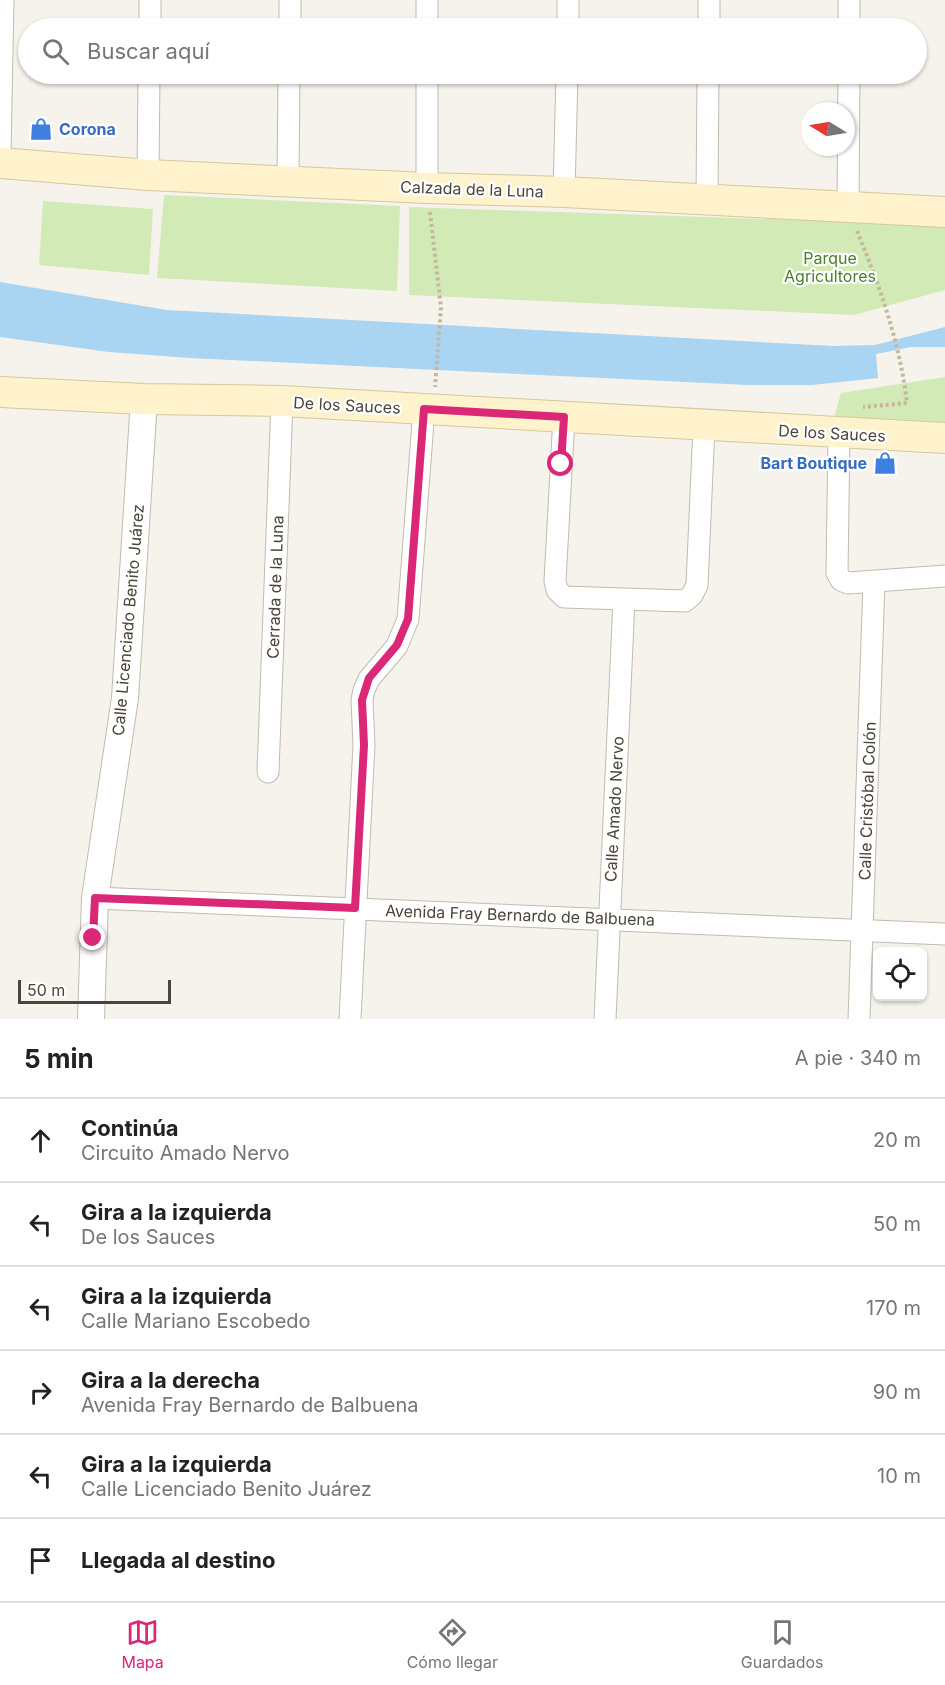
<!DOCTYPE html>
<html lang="es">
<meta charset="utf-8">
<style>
body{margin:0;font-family:Inter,sans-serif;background:#f6f6f6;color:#222}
.controls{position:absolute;right:18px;bottom:18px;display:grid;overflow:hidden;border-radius:9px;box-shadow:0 2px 4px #0004}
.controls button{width:54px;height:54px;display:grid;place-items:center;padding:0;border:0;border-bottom:2px solid #e0e0e0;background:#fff;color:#222;font:30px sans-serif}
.compass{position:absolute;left:801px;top:102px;width:54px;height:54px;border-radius:50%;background:#fff;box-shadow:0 2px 4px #0004;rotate:281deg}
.scale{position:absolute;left:18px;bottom:15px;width:153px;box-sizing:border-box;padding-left:6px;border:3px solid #4b4439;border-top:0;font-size:16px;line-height:21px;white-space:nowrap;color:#4b4439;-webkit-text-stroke:4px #fff;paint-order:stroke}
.stop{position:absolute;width:18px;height:18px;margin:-14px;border:4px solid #db2777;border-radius:50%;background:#fff}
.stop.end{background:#db2777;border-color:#fff;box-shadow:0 2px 6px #0008}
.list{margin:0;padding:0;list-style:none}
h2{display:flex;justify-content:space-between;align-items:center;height:78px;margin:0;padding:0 24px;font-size:26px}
h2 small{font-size:20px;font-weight:400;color:#767676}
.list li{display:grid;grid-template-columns:39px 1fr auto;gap:18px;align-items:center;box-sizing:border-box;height:84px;padding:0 24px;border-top:2px solid #e0e0e0}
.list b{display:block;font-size:22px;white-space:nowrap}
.list p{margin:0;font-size:20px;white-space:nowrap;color:#767676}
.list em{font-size:20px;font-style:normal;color:#767676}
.icon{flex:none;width:33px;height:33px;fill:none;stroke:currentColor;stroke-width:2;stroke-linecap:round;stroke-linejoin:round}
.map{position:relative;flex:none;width:945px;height:1019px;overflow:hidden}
.search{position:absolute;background:#fff;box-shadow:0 2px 4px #0004;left:18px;right:18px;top:18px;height:66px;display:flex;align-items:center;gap:15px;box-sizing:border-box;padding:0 21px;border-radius:33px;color:#767676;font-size:22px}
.sheet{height:582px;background:#fff}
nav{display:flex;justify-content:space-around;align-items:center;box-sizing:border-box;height:84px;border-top:2px solid #e0e0e0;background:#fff;font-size:16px;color:#767676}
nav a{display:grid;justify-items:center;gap:3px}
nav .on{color:#db2777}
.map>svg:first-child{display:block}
.green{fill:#d2eab5}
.water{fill:#a9d4f2}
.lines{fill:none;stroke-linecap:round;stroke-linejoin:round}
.minor-casing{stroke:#c2bbae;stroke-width:23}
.tertiary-casing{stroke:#c2bbae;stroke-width:28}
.secondary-casing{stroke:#d6c79b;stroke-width:32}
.path{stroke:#c4b79f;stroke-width:4;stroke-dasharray:3 3;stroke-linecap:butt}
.minor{stroke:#fff;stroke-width:21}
.tertiary{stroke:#fff;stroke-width:26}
.secondary{stroke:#fff3cd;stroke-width:30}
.route{stroke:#db2777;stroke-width:8}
.labels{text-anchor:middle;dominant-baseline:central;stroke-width:4.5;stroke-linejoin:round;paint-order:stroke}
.shop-label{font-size:16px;font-weight:bold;fill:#366cbe;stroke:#fff;text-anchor:start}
.street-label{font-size:16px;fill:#4b4439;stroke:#fff}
.park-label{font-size:16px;fill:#4a7f2a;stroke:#fff}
</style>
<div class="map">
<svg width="945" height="1019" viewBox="0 0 945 1019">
<rect width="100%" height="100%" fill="#f6f3ec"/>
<g class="green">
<path d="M164,195L400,206L397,291L157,278Z"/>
<path d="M43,201L153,209L149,275L39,265Z"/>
<path d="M409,207L945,225V290L854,315L409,295Z"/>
<path d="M945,377V429L833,421L841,393Z"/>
</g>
<path class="water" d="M0,282L167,310L833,346L875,345L945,327V347H911L876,354L878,378L812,385H748L190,358L109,352L0,337Z"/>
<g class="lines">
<g class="minor-casing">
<g id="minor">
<path d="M150,28V0"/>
<path d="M290,28V0"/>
<path d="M427,28V0"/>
<path d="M568,28V0"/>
<path d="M709,28V0"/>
<path d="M849,28V0"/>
<path d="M0,154L3,0"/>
<path d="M148,175L149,74"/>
<path d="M288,181L289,74"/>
<path d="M427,188V74"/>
<path d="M564,192L567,74"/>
<path d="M707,200L708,74"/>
<path d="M848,207L849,74"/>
<path d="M564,417L555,581L557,590L564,597L685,601L692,595L697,585L704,426"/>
<path d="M839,433L837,573L841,580L848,583L945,576"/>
<path d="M268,772L282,401"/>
<path d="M95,898L945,934"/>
<path d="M350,1019L364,745L362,700L364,690L369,679L397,646L408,619L424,409"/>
<path d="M605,1019L624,600"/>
<path d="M859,1019L874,582"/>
</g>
</g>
<g class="tertiary-casing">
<path id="tertiary" d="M91,1019L95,898L125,698L144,399"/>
</g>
<g class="secondary-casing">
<g id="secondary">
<path d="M0,163L148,175L427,188L564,192L945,212"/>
<path d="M0,392L144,399L282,401L945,438"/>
</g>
</g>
<g class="path">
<path d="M430,212L441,308L435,387"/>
<path d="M857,231C880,287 900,343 907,403L863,407"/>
</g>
<use href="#minor" class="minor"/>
<use href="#tertiary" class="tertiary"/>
<use href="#secondary" class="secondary"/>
</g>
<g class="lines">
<path class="route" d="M93,938L95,898L355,908L364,745L362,700L369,678L397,645L408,619L424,409L564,417L561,464"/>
</g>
<defs>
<g id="shop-bare" transform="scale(1.8)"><path d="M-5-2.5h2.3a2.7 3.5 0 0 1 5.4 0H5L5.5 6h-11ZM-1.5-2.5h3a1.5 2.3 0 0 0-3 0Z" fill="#3f7fe0" stroke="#fff" stroke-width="2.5" paint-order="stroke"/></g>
</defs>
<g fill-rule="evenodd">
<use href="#shop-bare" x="41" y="129"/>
<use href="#shop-bare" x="885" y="463"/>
</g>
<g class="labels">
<g class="shop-label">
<text x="59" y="129">Corona</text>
<text x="867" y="463" text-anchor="end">Bart Boutique</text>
</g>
<g class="street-label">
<text transform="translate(472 189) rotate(2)">Calzada de la Luna</text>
<text transform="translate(347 405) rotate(3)">De los Sauces</text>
<text transform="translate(832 433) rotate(3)">De los Sauces</text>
<text transform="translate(275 587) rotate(-88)">Cerrada de la Luna</text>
<text transform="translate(128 620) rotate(-85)">Calle Licenciado Benito Juárez</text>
<text transform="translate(867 801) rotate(-88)">Calle Cristóbal Colón</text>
<text transform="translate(614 809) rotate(-87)">Calle Amado Nervo</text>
<text transform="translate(520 915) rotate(2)">Avenida Fray Bernardo de Balbuena</text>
</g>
<g class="park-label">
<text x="830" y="258">Parque<tspan x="830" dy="18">Agricultores</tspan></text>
</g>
</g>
</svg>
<div class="controls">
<button><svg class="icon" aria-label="locate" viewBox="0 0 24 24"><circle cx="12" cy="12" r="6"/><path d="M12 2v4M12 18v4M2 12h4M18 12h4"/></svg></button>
</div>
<svg class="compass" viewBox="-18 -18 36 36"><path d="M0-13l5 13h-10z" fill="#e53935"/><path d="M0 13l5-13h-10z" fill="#767676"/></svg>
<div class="scale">50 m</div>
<div class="stop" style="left:561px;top:464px"></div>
<div class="stop end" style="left:93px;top:938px"></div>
<div class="search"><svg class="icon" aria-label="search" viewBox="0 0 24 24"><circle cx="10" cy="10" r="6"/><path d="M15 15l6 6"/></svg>Buscar aquí</div>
</div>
<section class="sheet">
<h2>5 min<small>A pie · 340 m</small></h2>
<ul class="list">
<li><svg class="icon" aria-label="ahead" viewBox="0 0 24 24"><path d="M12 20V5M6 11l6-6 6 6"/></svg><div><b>Continúa</b><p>Circuito Amado Nervo</p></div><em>20 m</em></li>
<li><svg class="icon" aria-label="left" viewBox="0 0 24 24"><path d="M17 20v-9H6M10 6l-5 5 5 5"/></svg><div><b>Gira a la izquierda</b><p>De los Sauces</p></div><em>50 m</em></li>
<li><svg class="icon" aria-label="left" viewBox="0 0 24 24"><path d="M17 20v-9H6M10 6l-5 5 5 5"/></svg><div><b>Gira a la izquierda</b><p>Calle Mariano Escobedo</p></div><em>170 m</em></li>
<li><svg class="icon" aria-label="right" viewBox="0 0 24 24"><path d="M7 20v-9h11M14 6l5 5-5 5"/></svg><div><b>Gira a la derecha</b><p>Avenida Fray Bernardo de Balbuena</p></div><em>90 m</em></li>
<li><svg class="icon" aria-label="left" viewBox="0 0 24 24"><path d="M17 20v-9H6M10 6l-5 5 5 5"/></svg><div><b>Gira a la izquierda</b><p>Calle Licenciado Benito Juárez</p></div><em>10 m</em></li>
<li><svg class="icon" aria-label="arrive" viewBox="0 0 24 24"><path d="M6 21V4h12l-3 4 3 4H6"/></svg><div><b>Llegada al destino</b></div></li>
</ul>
</section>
<nav>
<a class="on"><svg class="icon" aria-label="map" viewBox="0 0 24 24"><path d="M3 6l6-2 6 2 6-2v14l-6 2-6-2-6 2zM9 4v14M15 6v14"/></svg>Mapa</a>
<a><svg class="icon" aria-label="directions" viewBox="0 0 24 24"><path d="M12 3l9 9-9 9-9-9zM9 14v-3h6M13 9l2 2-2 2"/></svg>Cómo llegar</a>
<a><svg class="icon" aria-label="saved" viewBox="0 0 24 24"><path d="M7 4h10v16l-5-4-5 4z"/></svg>Guardados</a>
</nav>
